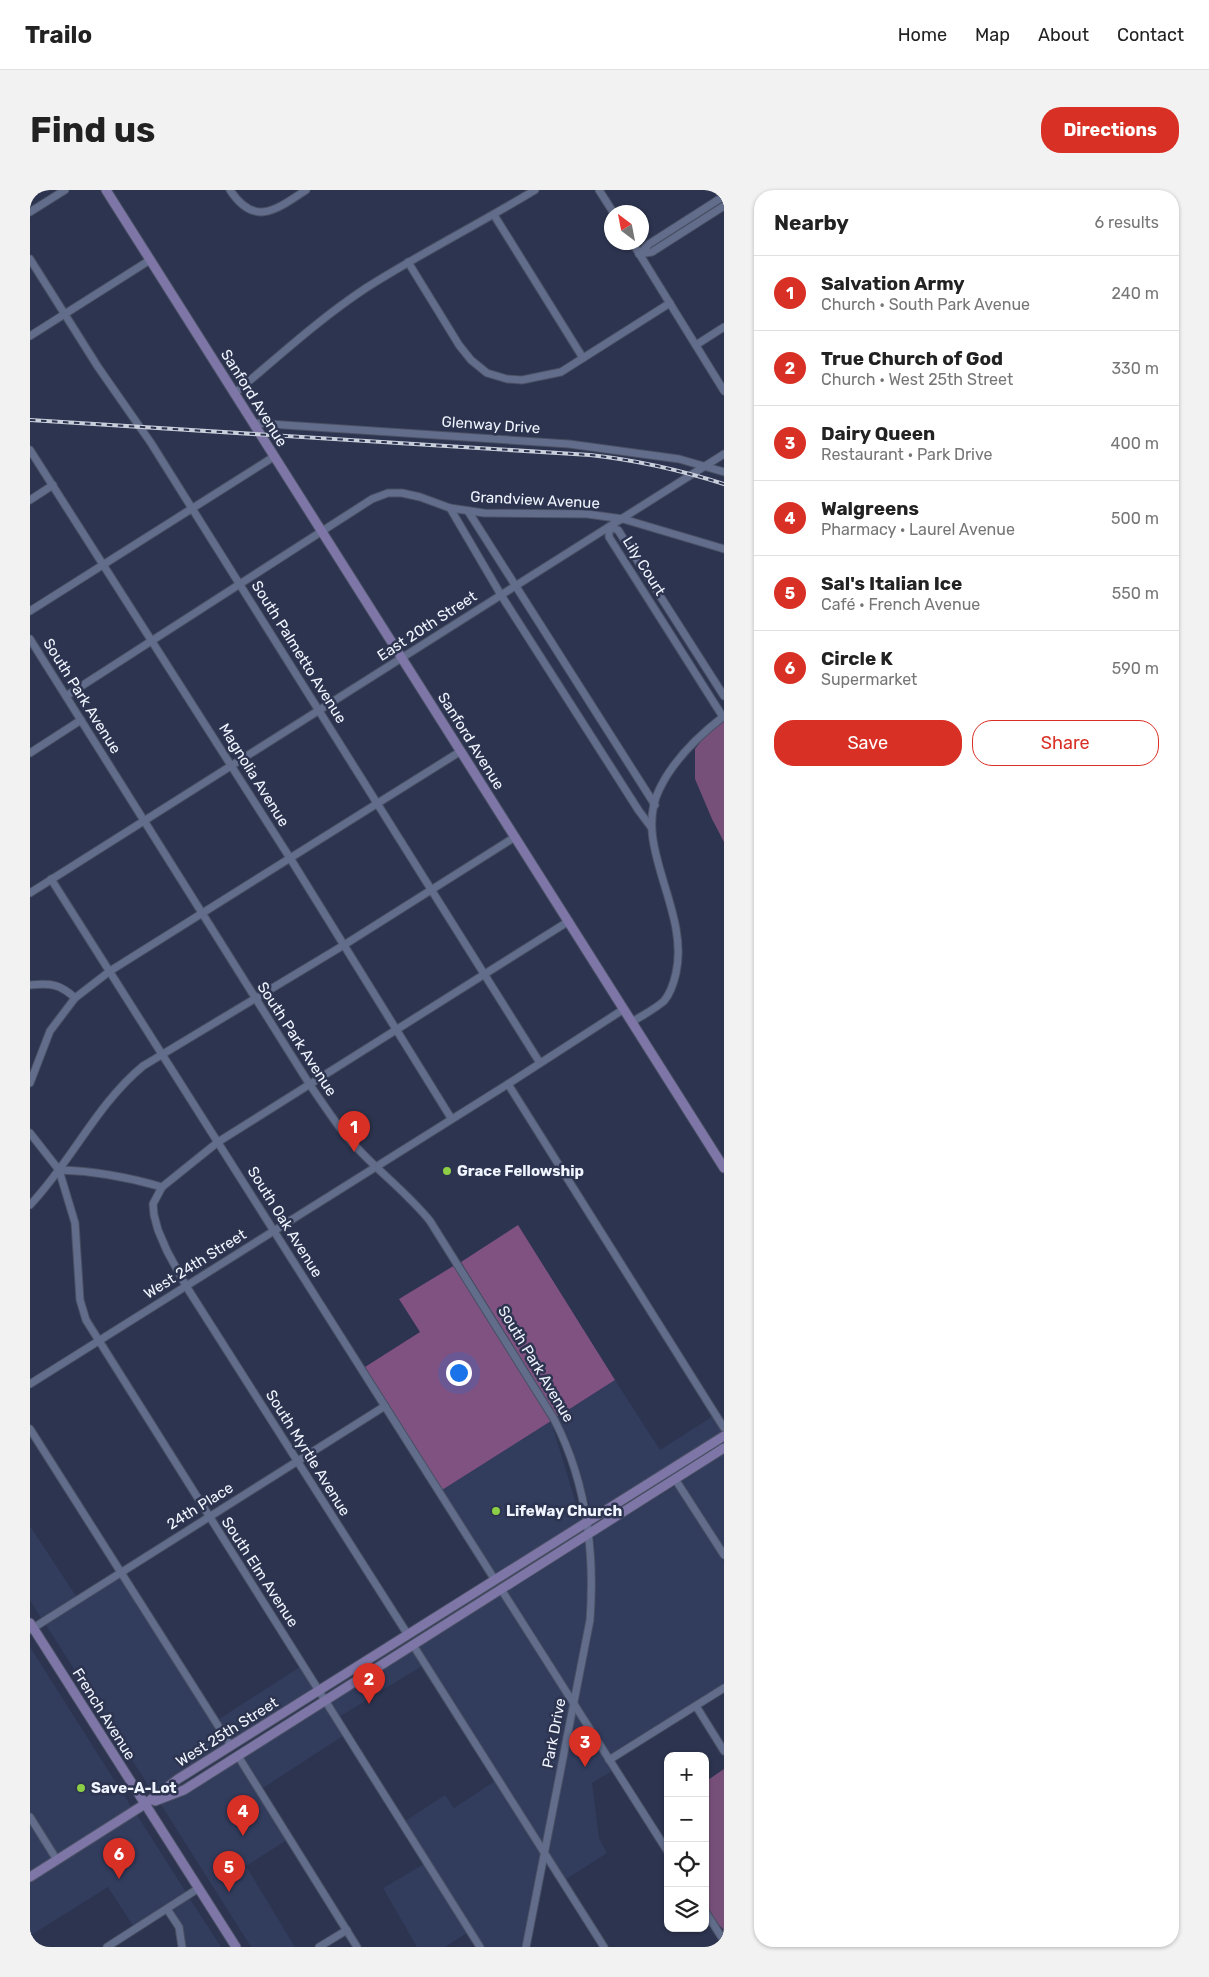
<!DOCTYPE html>
<meta charset="utf-8">
<style>
body{margin:0;font-family:Rubik,sans-serif;background:#f2f2f2;color:#222}
.controls{position:absolute;right:15px;bottom:15px;display:grid;overflow:hidden;border-radius:10px;box-shadow:0 1px 4px #0004}
.controls button{width:45px;height:45px;display:grid;place-items:center;padding:0;border:0;border-bottom:1px solid #e0e0e0;background:#fff;color:#222;font:25px sans-serif}
.compass{position:absolute;left:574px;top:15px;width:45px;height:45px;border-radius:50%;background:#fff;box-shadow:0 1px 4px #0004;rotate:328deg}
.you{position:absolute;left:428px;top:1182px;width:18px;height:18px;margin:-12px;border:4px solid #fff;border-radius:50%;background:#1a73e8;box-shadow:0 0 0 8px #1a73e833}
.badge{display:grid;place-items:center;width:32px;height:32px;border-radius:50%;background:#d93025;color:#fff;font-size:16px;font-weight:700}
.pin{position:absolute;translate:-50% -41px;filter:drop-shadow(0 1px 2px #0008)}
.pin::after{content:'';position:absolute;top:26px;width:18px;height:15px;background:inherit;clip-path:polygon(0 0,100% 0,50% 100%)}
.list{margin:0;padding:0;list-style:none}
h2{display:flex;justify-content:space-between;align-items:center;height:65px;margin:0;padding:0 20px;font-size:21px}
h2 small{font-size:16px;font-weight:400;color:#767676}
.list li{display:grid;grid-template-columns:32px 1fr auto;gap:15px;align-items:center;box-sizing:border-box;height:75px;padding:0 20px;border-top:1px solid #e0e0e0}
.list b{display:block;font-size:19px;white-space:nowrap}
.list p{margin:0;font-size:16px;white-space:nowrap;color:#767676}
.list em{font-size:16px;font-style:normal;color:#767676}
.actions{display:flex;gap:10px;padding:15px 20px}
.actions a{flex:1;padding:11px 0;border:1px solid #d93025;border-radius:20px;text-align:center;font-size:18px;color:#d93025}
.actions .main{background:#d93025;color:#fff}
.icon{flex:none;width:28px;height:28px;fill:none;stroke:currentColor;stroke-width:2;stroke-linecap:round;stroke-linejoin:round}
.map{position:relative;flex:none;width:694px;height:1757px;overflow:hidden;border-radius:20px}
header{display:flex;align-items:center;gap:30px;box-sizing:border-box;height:70px;padding:0 25px;background:#fff;border-bottom:1px solid #e0e0e0}
header strong{font-size:24px}
nav{display:flex;gap:28px;margin-inline-start:auto;font-size:18px}
.intro{display:flex;align-items:center;justify-content:space-between;box-sizing:border-box;height:120px;padding:0 30px}
h1{margin:0;font-size:35px}
.button{padding:12px 22px;border-radius:20px;background:#d93025;color:#fff;font-size:18px;font-weight:700}
main{display:flex;gap:30px;padding:0 30px}
aside{flex:1;background:#fff;border-radius:20px;box-shadow:0 1px 4px #0004}
.map>svg:first-child{display:block}
.built{fill:#323c5d}
.green{fill:#775079}
.forest{fill:#7f5281}
.lines{fill:none;stroke-linecap:round;stroke-linejoin:round}
.minor-casing{stroke:#495064;stroke-width:9}
.major-casing{stroke:#495064;stroke-width:11}
.minor{stroke:#626d8b;stroke-width:7}
.major{stroke:#7e76a7;stroke-width:9}
.rail-casing{stroke:#cacfdc;stroke-width:4}
.rail{stroke:#2c344f;stroke-width:2;stroke-dasharray:5.5;stroke-linecap:butt}
.poi-dot{fill:#8cce45;stroke:#2c344f;stroke-width:2}
.labels{text-anchor:middle;dominant-baseline:central;stroke-width:5;stroke-linejoin:round;paint-order:stroke}
.street-label{font-size:15px;fill:#f0f4fe;stroke:#2c344f}
.poi-label{font-size:15px;font-weight:bold;fill:#f0f4fe;stroke:#2c344f;text-anchor:start}
</style>
<header>
<strong>Trailo</strong>
<nav><a>Home</a><a>Map</a><a>About</a><a>Contact</a></nav>
</header>
<div class="intro"><h1>Find us</h1><a class="button">Directions</a></div>
<main>
<div class="map">
<svg width="694" height="1757" viewBox="0 0 694 1757">
<rect width="100%" height="100%" fill="#2c344f"/>
<g class="built">
<path d="M585,1190L630,1260L683,1226L692,1242L562,1323L543,1261L527,1227Z"/>
<path d="M521,1231L551,1330L466,1384L412,1300Z"/>
<path d="M694,1264V1359L651,1292Z"/>
<path d="M645,1296L694,1372V1495L580,1564L547,1512L563,1431L565,1400L564,1346Z"/>
<path d="M0,1336L46,1406L11,1428L0,1410Z"/>
<path d="M556,1352L558,1399L556,1429L542,1503L476,1402Z"/>
<path d="M90,1387L196,1554L123,1603L16,1435Z"/>
<path d="M472,1405L540,1513L513,1654L389,1457Z"/>
<path d="M0,1457L102,1618L28,1665L0,1621Z"/>
<path d="M383,1460L392,1476L309,1527L300,1512Z"/>
<path d="M270,1477L283,1498L202,1550L189,1529Z"/>
<path d="M294,1516L313,1546L233,1598L213,1567Z"/>
<path d="M545,1522L582,1581L562,1593L569,1648L577,1663L535,1690L518,1663Z"/>
<path d="M207,1571L257,1650L216,1676L265,1757H221L130,1613Z"/>
<path d="M465,1591L511,1664L492,1757H454L375,1631L415,1605L424,1618Z"/>
<path d="M107,1625L156,1702L103,1736L78,1697L0,1746V1692Z"/>
<path d="M0,1634L22,1668L0,1682Z"/>
<path d="M394,1674L437,1743L415,1757H387L353,1698Z"/>
<path d="M160,1709L191,1757H156L152,1736L142,1721Z"/>
</g>
<g class="green">
<path d="M694,531V652L682,629L665,589V559L675,546Z"/>
<path d="M694,1579V1740L686,1732L675,1715V1592Z"/>
</g>
<g class="forest">
<path d="M488,1035L585,1190L527,1227L431,1072Z"/>
<path d="M425,1075L521,1231L412,1300L335,1177L390,1142L369,1109Z"/>
</g>
<g class="lines">
<g class="minor-casing">
<g id="minor">
<path d="M200,0C225,38 247,19 276,0"/>
<path d="M569,0L583,22"/>
<path d="M0,22L35,0"/>
<path d="M464,25L553,168"/>
<path d="M602,52L694,201"/>
<path d="M609,64L619,54L694,6"/>
<path d="M609,64L622,62L694,16"/>
<path d="M0,69L68,177L121,253L510,873"/>
<path d="M378,72L429,155L441,170L457,183L477,189L492,190L531,182L640,113"/>
<path d="M0,146L120,70"/>
<path d="M666,155L694,137"/>
<path d="M205,203C248,167 289,129 336,98C391,63 449,34 505,0"/>
<path d="M223,233L539,254L649,269L694,282"/>
<path d="M0,260L260,668L421,928"/>
<path d="M0,310L23,295"/>
<path d="M420,318L471,405L609,621L621,637"/>
<path d="M438,321L625,615"/>
<path d="M0,421L245,266"/>
<path d="M0,449L280,895C296,918 311,942 331,962C354,986 379,1005 400,1031L524,1229C556,1291 565,1361 560,1430L496,1757"/>
<path d="M36,506L342,309L358,303H372L390,307L420,318L454,323L557,324L593,329L694,359"/>
<path d="M693,527L579,347V337L588,340L694,506"/>
<path d="M0,563L51,530"/>
<path d="M21,689L465,1390"/>
<path d="M0,703L694,264"/>
<path d="M0,795C21,793 30,794 45,808"/>
<path d="M602,832C613,825 625,819 634,811C640,804 644,792 646,783C660,720 602,656 629,600C643,570 668,546 694,526"/>
<path d="M0,893L20,841L45,808L80,781L431,561"/>
<path d="M478,894L694,1238"/>
<path d="M0,943L29,980L45,1033L50,1110L56,1130L450,1757"/>
<path d="M29,980C65,981 98,987 132,997"/>
<path d="M0,1015C42,971 66,915 113,876L314,755L485,647"/>
<path d="M0,1194L478,894L594,819"/>
<path d="M0,1239L201,1556"/>
<path d="M645,1289L694,1365"/>
<path d="M471,1399L638,1662"/>
<path d="M0,1440L355,1216"/>
<path d="M378,1445L156,1096L137,1061L128,1040L124,1025L123,1014L132,997L188,952L539,731"/>
<path d="M383,1455L574,1757"/>
<path d="M666,1516L694,1561"/>
<path d="M208,1566L327,1757"/>
<path d="M579,1570L694,1498"/>
<path d="M0,1627L27,1670"/>
<path d="M137,1719L149,1737L152,1757"/>
<path d="M675,1721L694,1751"/>
<path d="M77,1757L169,1698"/>
<path d="M289,1757L317,1740"/>
</g>
</g>
<g class="major-casing">
<g id="major">
<path d="M76,0L694,978"/>
<path d="M0,1433L206,1757"/>
<path d="M125,1611L154,1600L694,1258"/>
<path d="M0,1687L115,1614L148,1589L694,1246"/>
</g>
</g>
<use href="#minor" class="minor"/>
<use href="#major" class="major"/>
<g class="rail-casing">
<path id="rail" d="M0,230L560,265C606,270 650,280 694,294"/>
</g>
<use href="#rail" class="rail"/>
</g>
<g class="poi-dot">
<circle cx="417" cy="981" r="5"/>
<circle cx="466" cy="1321" r="5"/>
<circle cx="51" cy="1598" r="5"/>
</g>
<g class="labels">
<g class="street-label">
<text transform="translate(224 208) rotate(58)">Sanford Avenue</text>
<text transform="translate(461 235) rotate(4)">Glenway Drive</text>
<text transform="translate(505 310) rotate(3)">Grandview Avenue</text>
<text transform="translate(614 376) rotate(58)">Lily Court</text>
<text transform="translate(397 436) rotate(-33)">East 20th Street</text>
<text transform="translate(269 462) rotate(58)">South Palmetto Avenue</text>
<text transform="translate(52 506) rotate(58)">South Park Avenue</text>
<text transform="translate(441 551) rotate(58)">Sanford Avenue</text>
<text transform="translate(224 585) rotate(58)">Magnolia Avenue</text>
<text transform="translate(267 849) rotate(57)">South Park Avenue</text>
<text transform="translate(255 1032) rotate(58)">South Oak Avenue</text>
<text transform="translate(165 1074) rotate(-32)">West 24th Street</text>
<text transform="translate(506 1174) rotate(59)">South Park Avenue</text>
<text transform="translate(278 1263) rotate(58)">South Myrtle Avenue</text>
<text transform="translate(170 1316) rotate(-32)">24th Place</text>
<text transform="translate(230 1382) rotate(57)">South Elm Avenue</text>
<text transform="translate(74 1524) rotate(58)">French Avenue</text>
<text transform="translate(197 1542) rotate(-32)">West 25th Street</text>
<text transform="translate(524 1543) rotate(-79)">Park Drive</text>
</g>
<g class="poi-label">
<text x="427" y="981">Grace Fellowship</text>
<text x="476" y="1321">LifeWay Church</text>
<text x="61" y="1598">Save-A-Lot</text>
</g>
</g>
</svg>
<div class="controls">
<button>+</button>
<button>−</button>
<button><svg class="icon" aria-label="locate" viewBox="0 0 24 24"><circle cx="12" cy="12" r="6"/><path d="M12 2v4M12 18v4M2 12h4M18 12h4"/></svg></button>
<button><svg class="icon" aria-label="layers" viewBox="0 0 24 24"><path d="M12 4l9 5-9 5-9-5zM3 14l9 5 9-5"/></svg></button>
</div>
<svg class="compass" viewBox="-18 -18 36 36"><path d="M0-13l5 13h-10z" fill="#e53935"/><path d="M0 13l5-13h-10z" fill="#767676"/></svg>
<div class="you"></div>
<div class="pin badge" style="left:324px;top:962px">1</div>
<div class="pin badge" style="left:339px;top:1514px">2</div>
<div class="pin badge" style="left:555px;top:1577px">3</div>
<div class="pin badge" style="left:213px;top:1646px">4</div>
<div class="pin badge" style="left:199px;top:1702px">5</div>
<div class="pin badge" style="left:89px;top:1689px">6</div>
</div>
<aside>
<h2>Nearby<small>6 results</small></h2>
<ul class="list">
<li><span class="badge">1</span><div><b>Salvation Army</b><p>Church · South Park Avenue</p></div><em>240 m</em></li>
<li><span class="badge">2</span><div><b>True Church of God</b><p>Church · West 25th Street</p></div><em>330 m</em></li>
<li><span class="badge">3</span><div><b>Dairy Queen</b><p>Restaurant · Park Drive</p></div><em>400 m</em></li>
<li><span class="badge">4</span><div><b>Walgreens</b><p>Pharmacy · Laurel Avenue</p></div><em>500 m</em></li>
<li><span class="badge">5</span><div><b>Sal's Italian Ice</b><p>Café · French Avenue</p></div><em>550 m</em></li>
<li><span class="badge">6</span><div><b>Circle K</b><p>Supermarket</p></div><em>590 m</em></li>
</ul>
<div class="actions"><a class="main">Save</a><a>Share</a></div>
</aside>
</main>
